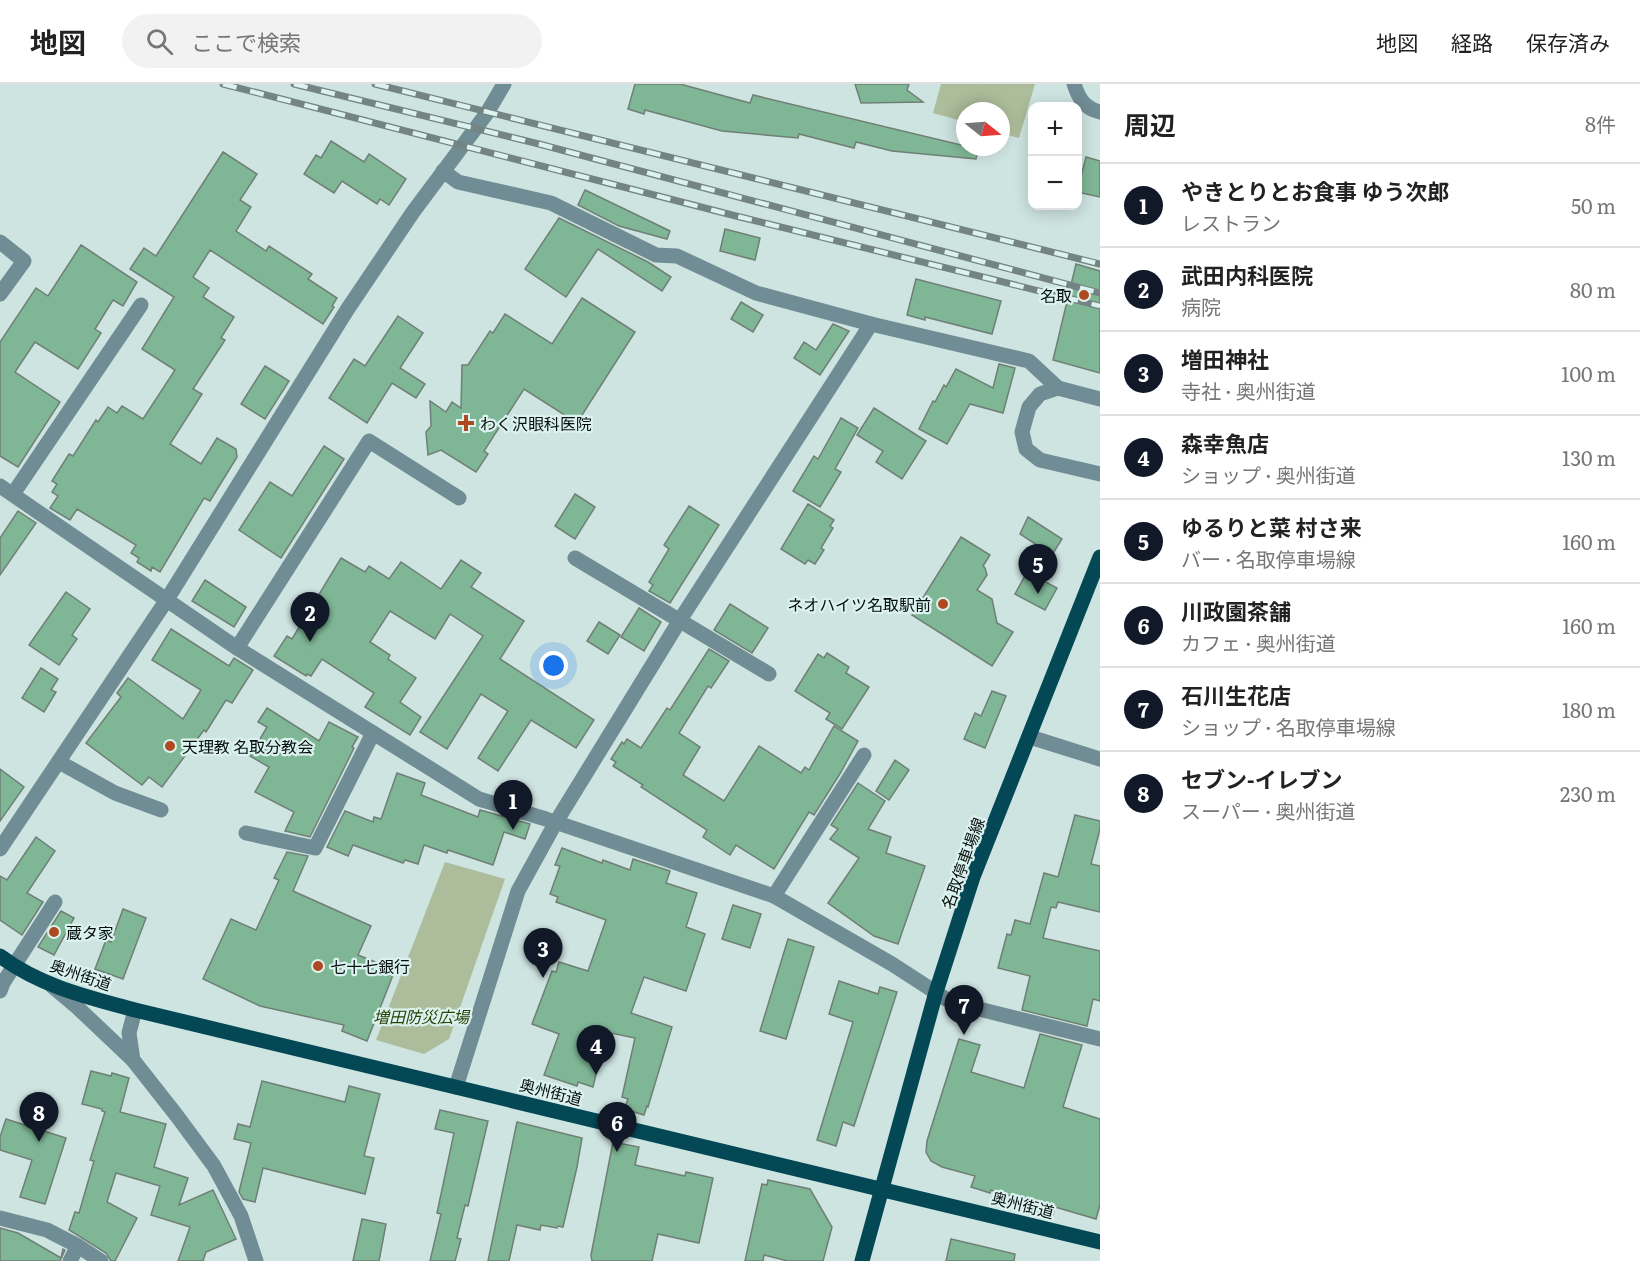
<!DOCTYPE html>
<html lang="ja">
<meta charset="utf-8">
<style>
body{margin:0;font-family:Literata,"Noto Sans JP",serif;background:#f2f2f2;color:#222}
.controls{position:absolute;right:18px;top:18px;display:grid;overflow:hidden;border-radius:12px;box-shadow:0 3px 15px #0003}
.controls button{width:54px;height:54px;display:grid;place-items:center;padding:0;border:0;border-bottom:2px solid #e0e0e0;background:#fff;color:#222;font:30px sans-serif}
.compass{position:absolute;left:956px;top:18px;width:54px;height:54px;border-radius:50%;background:#fff;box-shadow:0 3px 15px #0003;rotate:107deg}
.you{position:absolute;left:554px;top:582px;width:21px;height:21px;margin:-15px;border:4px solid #fff;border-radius:50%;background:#1a73e8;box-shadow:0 0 0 9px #1a73e833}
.badge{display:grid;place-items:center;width:39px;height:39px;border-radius:50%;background:#111827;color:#fff;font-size:20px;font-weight:700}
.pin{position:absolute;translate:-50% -50px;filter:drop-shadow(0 2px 3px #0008)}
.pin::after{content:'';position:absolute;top:32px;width:21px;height:18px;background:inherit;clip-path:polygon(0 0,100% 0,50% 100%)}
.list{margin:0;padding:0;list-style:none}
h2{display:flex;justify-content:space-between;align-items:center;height:78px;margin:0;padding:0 24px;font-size:26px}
h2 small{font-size:20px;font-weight:400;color:#767676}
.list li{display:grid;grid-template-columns:39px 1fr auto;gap:18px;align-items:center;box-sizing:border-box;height:84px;padding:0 24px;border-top:2px solid #e0e0e0}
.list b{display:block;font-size:22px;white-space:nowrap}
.list p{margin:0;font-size:20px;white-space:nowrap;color:#767676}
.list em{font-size:20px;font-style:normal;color:#767676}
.icon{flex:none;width:33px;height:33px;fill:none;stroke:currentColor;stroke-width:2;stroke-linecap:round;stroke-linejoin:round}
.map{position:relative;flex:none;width:1100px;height:1177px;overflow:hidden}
header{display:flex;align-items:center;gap:36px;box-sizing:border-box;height:84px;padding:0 30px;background:#fff;border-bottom:2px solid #e0e0e0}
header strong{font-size:28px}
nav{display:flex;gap:33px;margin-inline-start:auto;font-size:21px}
.search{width:420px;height:54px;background:#f2f2f2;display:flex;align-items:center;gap:15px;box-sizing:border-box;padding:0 21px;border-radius:33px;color:#767676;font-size:22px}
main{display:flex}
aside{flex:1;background:#fff}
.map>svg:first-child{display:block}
.green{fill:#adbd9b}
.building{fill:#7fb796;stroke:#6f7f75;stroke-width:1.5}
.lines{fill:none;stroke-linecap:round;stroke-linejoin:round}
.minor{stroke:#708c94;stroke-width:15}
.major{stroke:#044856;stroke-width:15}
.rail-casing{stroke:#748482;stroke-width:7}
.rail{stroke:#dbf2ef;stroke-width:4.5;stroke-dasharray:14;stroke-linecap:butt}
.poi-dot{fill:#af4921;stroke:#dbf2ef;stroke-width:2}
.labels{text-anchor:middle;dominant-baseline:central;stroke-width:4.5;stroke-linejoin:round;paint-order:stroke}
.poi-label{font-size:16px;fill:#070f0e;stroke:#dbf2ef;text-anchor:start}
.street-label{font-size:16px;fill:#070f0e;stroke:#dbf2ef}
.park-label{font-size:16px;font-style:italic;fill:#2c4107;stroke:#dbf2ef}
</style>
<header>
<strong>地図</strong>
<div class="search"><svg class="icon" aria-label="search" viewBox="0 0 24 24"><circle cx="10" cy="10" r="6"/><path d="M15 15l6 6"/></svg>ここで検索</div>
<nav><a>地図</a><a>経路</a><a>保存済み</a></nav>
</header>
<main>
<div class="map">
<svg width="1100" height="1177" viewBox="0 0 1100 1177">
<rect width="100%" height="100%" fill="#cee4e1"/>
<g class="green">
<path d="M941,0H1035L1019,54L1001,49V27H965V38L933,29Z"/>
<path d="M445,778L505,795L449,955L424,970L376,956Z"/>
</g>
<g class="building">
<path d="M635,0H680L750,19L753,11L978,65L976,75L892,67L856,58L854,64L799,50L798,54L722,47L645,26L644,30L628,25Z"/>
<path d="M855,0H909L907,6L923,18L861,19Z"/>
<path d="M331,57L364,78L369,70L406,95L389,121L380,115L377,120L342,97L334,109L304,90L316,71L321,74Z"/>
<path d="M223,68L257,90L240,116L251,123L236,147L266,167L269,162L312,190L308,195L337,214L332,222L334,223L323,240L210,166L193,193L209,204L203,213L234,233L221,254L225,256L193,305L202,310L170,360L201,380L217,354L236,365L237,373L210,417L204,414L160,488L152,483L151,487L137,478L139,474L131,469L136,461L77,425L70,436L50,424L58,412L52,408L57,400L52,397L69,370L73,372L96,336L98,338L108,323L117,329L122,322L143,335L175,286L142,265L174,213L130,185L144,164L156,172Z"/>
<path d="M1086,73L1100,77V113L1077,108Z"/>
<path d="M585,106L670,147L667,155L619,142L578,121Z"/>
<path d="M559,134L648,178L671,193L662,207L598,165L566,213L525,185Z"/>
<path d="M725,145L760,154L755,176L720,167Z"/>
<path d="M81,161L137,198L123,222L113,216L95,245L101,249L78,285L35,258L15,288L60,318L18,383L0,372V258L36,204L48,212Z"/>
<path d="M1076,180L1100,187V289L1053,276Z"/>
<path d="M916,195L1001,217L992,250L925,233V236L907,231Z"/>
<path d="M582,214L635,248L577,339L524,305L484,367L488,370L476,388L441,366L428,371L426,348L431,342L430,317L446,328L452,318L461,324L462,281H468L490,247L493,249L505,230L552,260Z"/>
<path d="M741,218L763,231L753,248L731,235Z"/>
<path d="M398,232L423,249L400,284L425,300L416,314L392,299L367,339L329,314L354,275L365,282Z"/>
<path d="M833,240L849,247L820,291L794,274L804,258L816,266Z"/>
<path d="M999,280L1015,284L1003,329L970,320L947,360L919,345L933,317L935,318L944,301L946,303L956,285L993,304Z"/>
<path d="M265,282L289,297L265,335L241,320Z"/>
<path d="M874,324L926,357L902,395L876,378L883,367L857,351Z"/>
<path d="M841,334L858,344L835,385L841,388L820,423L793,407L814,372L818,375Z"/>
<path d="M324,362L344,375L281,474L239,446L270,398L292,412Z"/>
<path d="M575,410L595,423L575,455L555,442Z"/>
<path d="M808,420L834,436L830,442L833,444L821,464L824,466L815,480L808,476L805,480L781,465Z"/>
<path d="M689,422L719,441L670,519L649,507L653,501L649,498L669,465L664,461Z"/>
<path d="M18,427L36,439L0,491V454Z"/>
<path d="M1028,433L1062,455L1052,471L1020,450Z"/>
<path d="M961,453L990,471L983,482L985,484L987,491L977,506L992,515L997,539L1013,548L992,582L912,531Z"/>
<path d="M341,474L365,488L369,482L389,495L401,478L441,505L461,476L481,489L471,503L524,537L500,575L594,636L576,664L531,636L498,687L478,674L508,627L481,610L447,665L420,648L483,552L450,530L435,555L390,527L370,558L390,571L388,575L416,594L400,618L421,633L410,651L365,623L374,609L322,575L311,592L307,590L306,592L274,572L287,552L292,555Z"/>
<path d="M1027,488L1057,504L1045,526L1015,510Z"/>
<path d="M205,496L246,523L234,543L192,517Z"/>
<path d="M66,508L90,525L72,551L77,555L59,581L29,561Z"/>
<path d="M730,520L768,544L752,569L714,546Z"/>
<path d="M639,524L661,538L644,567L621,553Z"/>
<path d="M599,538L620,551L608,570L587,557Z"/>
<path d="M171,545L229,582L234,574L253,586L232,619L226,616L206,648L204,646L162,703L149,693L142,701L86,659L121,613L117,609L128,594L183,635L201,606L152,576Z"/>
<path d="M709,565L729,577L711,604L708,602L679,649L700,663L683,691L724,717L759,662L801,689L805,683L809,686L834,642L858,657L841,688L814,731L809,728L774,785L736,761L730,771L703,753L707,746L641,703L643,701L613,682L616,678L611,675L622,658L624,660L627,655L641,664L667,624L670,626Z"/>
<path d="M827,569L849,583L846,589L869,603L842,645L826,635L830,629L795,607L818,570L824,574Z"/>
<path d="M41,584L58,595L51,606L56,608L44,628L22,614Z"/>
<path d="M992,607L1006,612L985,664L964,655L975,629L981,632Z"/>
<path d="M267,624L319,657L329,638L358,653L352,663L354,664L310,753L285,747L294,728L255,708L269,683L250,672L267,643L258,638Z"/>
<path d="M895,676L909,686L889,716L876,707Z"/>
<path d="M0,685L24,703L0,737Z"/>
<path d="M397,689L425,699L421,711L478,733L480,726L530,740L525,755L504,748L493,781L448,766L447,769L424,761L418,780L405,776L403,779L353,761L348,772L327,763L345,727L373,738L374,733L381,735Z"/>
<path d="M858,699L885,717L868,745L891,753L886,769L925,782L898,860L874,852L828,819L859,774L830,755L838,745L831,741Z"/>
<path d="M1075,731L1100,737V745L1091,780L1100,782V828L1058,818L1056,824L1051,823L1043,854L1100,867V917L1093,915L1087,942L1022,926L1030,892L998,884L1007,850L1011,851L1015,836L1030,840L1044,789L1058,793Z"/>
<path d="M36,753L55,767L27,809L43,818L22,851L0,836V792L7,796Z"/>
<path d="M562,764L602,779L603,776L630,786L633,775L670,787L666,799L697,809L686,843L705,850L686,907L644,893L631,929L672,943L648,1023L647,1022L644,1031L624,1025L628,1015L622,1013L635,954L606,948L593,1003L578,998L577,1002L544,991L559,950L532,940L552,887L556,888L559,878L588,887L606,836L556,818L558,813L550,810L560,782L555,781Z"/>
<path d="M287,768L308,772L293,807L371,842L358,871L395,886L367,957L342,947L344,941L260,922L203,895L231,835L256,846L279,796L274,794Z"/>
<path d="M733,821L761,830L750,864L722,855Z"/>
<path d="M123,825L146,834L123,895L95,885L106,856L111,858Z"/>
<path d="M61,827L74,834L54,871L38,863Z"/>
<path d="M788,855L814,863L786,955L760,947Z"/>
<path d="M839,897L878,910L880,903L897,908L854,1042L843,1038L836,1062L817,1056L853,938L829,930Z"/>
<path d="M1040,950L1082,961L1063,1023L1100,1035V1121L1096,1135L1055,1123L1052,1134L1033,1128L1035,1120L991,1106L990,1109L971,1103L975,1092L942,1083L931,1077L926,1068L927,1057L959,955L980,961L971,988L1024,1004Z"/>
<path d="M91,987L111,992L112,989L129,994L120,1028L166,1040L154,1083L188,1094L179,1121L213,1106L236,1155L206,1168L203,1177H178L190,1143L151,1131L160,1102L116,1089L107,1118L137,1134L115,1177H111L106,1169L69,1146L75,1128L79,1129L94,1077L90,1076L105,1028L102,1027V1025L82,1020Z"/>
<path d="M262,997L345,1018L349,1002L380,1010L364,1072L374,1074L365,1110L263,1084L255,1118L243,1115L239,1108L251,1059L234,1055L238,1040L250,1043Z"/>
<path d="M440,1026L488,1037L468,1122L465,1121L457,1154L461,1155L455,1177H430L441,1130L437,1129L454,1049L435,1045Z"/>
<path d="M6,1035L66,1054L45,1120L20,1113L32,1076L0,1066V1053Z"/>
<path d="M517,1038L582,1054L577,1083L563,1143L558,1142L557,1144L541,1141L540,1146L517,1141L509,1177H488Z"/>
<path d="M613,1058L639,1063L635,1081L685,1092L686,1088L713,1094L699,1159L658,1150L652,1177H592L591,1171Z"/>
<path d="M768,1096L810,1105L832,1143L823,1177H788L764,1171L763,1177H745L762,1100L767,1101Z"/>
<path d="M362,1135L386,1140L379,1177H353Z"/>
<path d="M0,1144L18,1149L61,1174L63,1165L65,1166L60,1177H0Z"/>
<path d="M951,1155L1015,1170L1014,1177H946Z"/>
</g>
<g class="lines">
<g class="minor">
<path d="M1074,0C1079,15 1084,24 1100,28"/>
<path d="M443,87L458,98L551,119L656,171L677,172L756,209L871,240L1029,277L1058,304"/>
<path d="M0,158L24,177L0,210"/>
<path d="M1100,315L1058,304L1040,310L1029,323L1022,348L1026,365L1040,376L1100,390"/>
<path d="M0,402L237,564L479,715L546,735L774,812L892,880L946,915L963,921L1100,955"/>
<path d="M13,410L141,221"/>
<path d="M575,474L769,590"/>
<path d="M237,564L369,357L459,414"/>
<path d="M1030,653L1100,675"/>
<path d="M59,678L115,709L161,726"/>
<path d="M246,749L315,764L373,649"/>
<path d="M0,765L166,517L347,226L413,128L487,29L504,0"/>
<path d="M774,812L864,671"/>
<path d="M52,902L77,923L133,976L177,1032L214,1082L241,1132L256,1177"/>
<path d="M0,907L3,899L55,818"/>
<path d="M133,976L129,949L135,926"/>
<path d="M456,1003L518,807L556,738L680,536L871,240"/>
<path d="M0,1134L47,1146L78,1162L101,1177"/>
<path d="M70,1177L78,1162"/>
</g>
<g class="major">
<path d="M0,872C40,902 87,913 135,926L1100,1158"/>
<path d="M862,1177L936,908L973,793L1100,473"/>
</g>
<g class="rail-casing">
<g id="rail">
<path d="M223,0L736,132L1100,222"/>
<path d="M294,0L539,60L1100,209"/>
<path d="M375,0L1100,180"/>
</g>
</g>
<use href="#rail" class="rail"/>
</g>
<g class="poi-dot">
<circle cx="1084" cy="211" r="6"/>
<path d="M463 330h6v6h6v6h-6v6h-6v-6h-6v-6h6z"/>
<circle cx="943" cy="520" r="6"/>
<circle cx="170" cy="662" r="6"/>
<circle cx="54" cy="848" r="6"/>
<circle cx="318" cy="882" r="6"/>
</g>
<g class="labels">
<g class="poi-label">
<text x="1072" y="211" text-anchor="end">名取</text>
<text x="480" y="339">わく沢眼科医院</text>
<text x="931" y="520" text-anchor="end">ネオハイツ名取駅前</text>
<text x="182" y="662">天理教 名取分教会</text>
<text x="66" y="848">蔵タ家</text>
<text x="330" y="882">七十七銀行</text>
</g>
<g class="street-label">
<text transform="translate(962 779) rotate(-70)">名取停車場線</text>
<text transform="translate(81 890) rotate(19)">奥州街道</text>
<text transform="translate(551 1007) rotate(14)">奥州街道</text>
<text transform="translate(1023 1120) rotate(14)">奥州街道</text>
</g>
<g class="park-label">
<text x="421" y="932">増田防災広場</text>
</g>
</g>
</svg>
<div class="controls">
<button>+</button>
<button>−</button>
</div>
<svg class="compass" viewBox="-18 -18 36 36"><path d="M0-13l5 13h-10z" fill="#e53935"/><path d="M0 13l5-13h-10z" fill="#767676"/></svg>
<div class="you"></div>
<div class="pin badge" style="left:513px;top:746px">1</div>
<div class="pin badge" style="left:310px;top:558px">2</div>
<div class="pin badge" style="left:543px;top:894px">3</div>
<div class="pin badge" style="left:596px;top:991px">4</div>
<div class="pin badge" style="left:1038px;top:510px">5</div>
<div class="pin badge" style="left:617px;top:1068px">6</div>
<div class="pin badge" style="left:964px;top:951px">7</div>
<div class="pin badge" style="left:39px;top:1058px">8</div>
</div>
<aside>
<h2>周辺<small>8件</small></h2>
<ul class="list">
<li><span class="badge">1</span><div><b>やきとりとお食事 ゆう次郎</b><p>レストラン</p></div><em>50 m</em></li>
<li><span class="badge">2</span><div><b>武田内科医院</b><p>病院</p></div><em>80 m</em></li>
<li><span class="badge">3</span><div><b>増田神社</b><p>寺社 · 奥州街道</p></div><em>100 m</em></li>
<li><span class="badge">4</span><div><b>森幸魚店</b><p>ショップ · 奥州街道</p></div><em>130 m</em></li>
<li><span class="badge">5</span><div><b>ゆるりと菜 村さ来</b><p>バー · 名取停車場線</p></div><em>160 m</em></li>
<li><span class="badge">6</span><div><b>川政園茶舗</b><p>カフェ · 奥州街道</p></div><em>160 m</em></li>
<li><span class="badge">7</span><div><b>石川生花店</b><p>ショップ · 名取停車場線</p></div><em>180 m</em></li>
<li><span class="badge">8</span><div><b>セブン-イレブン</b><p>スーパー · 奥州街道</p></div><em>230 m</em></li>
</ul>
</aside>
</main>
